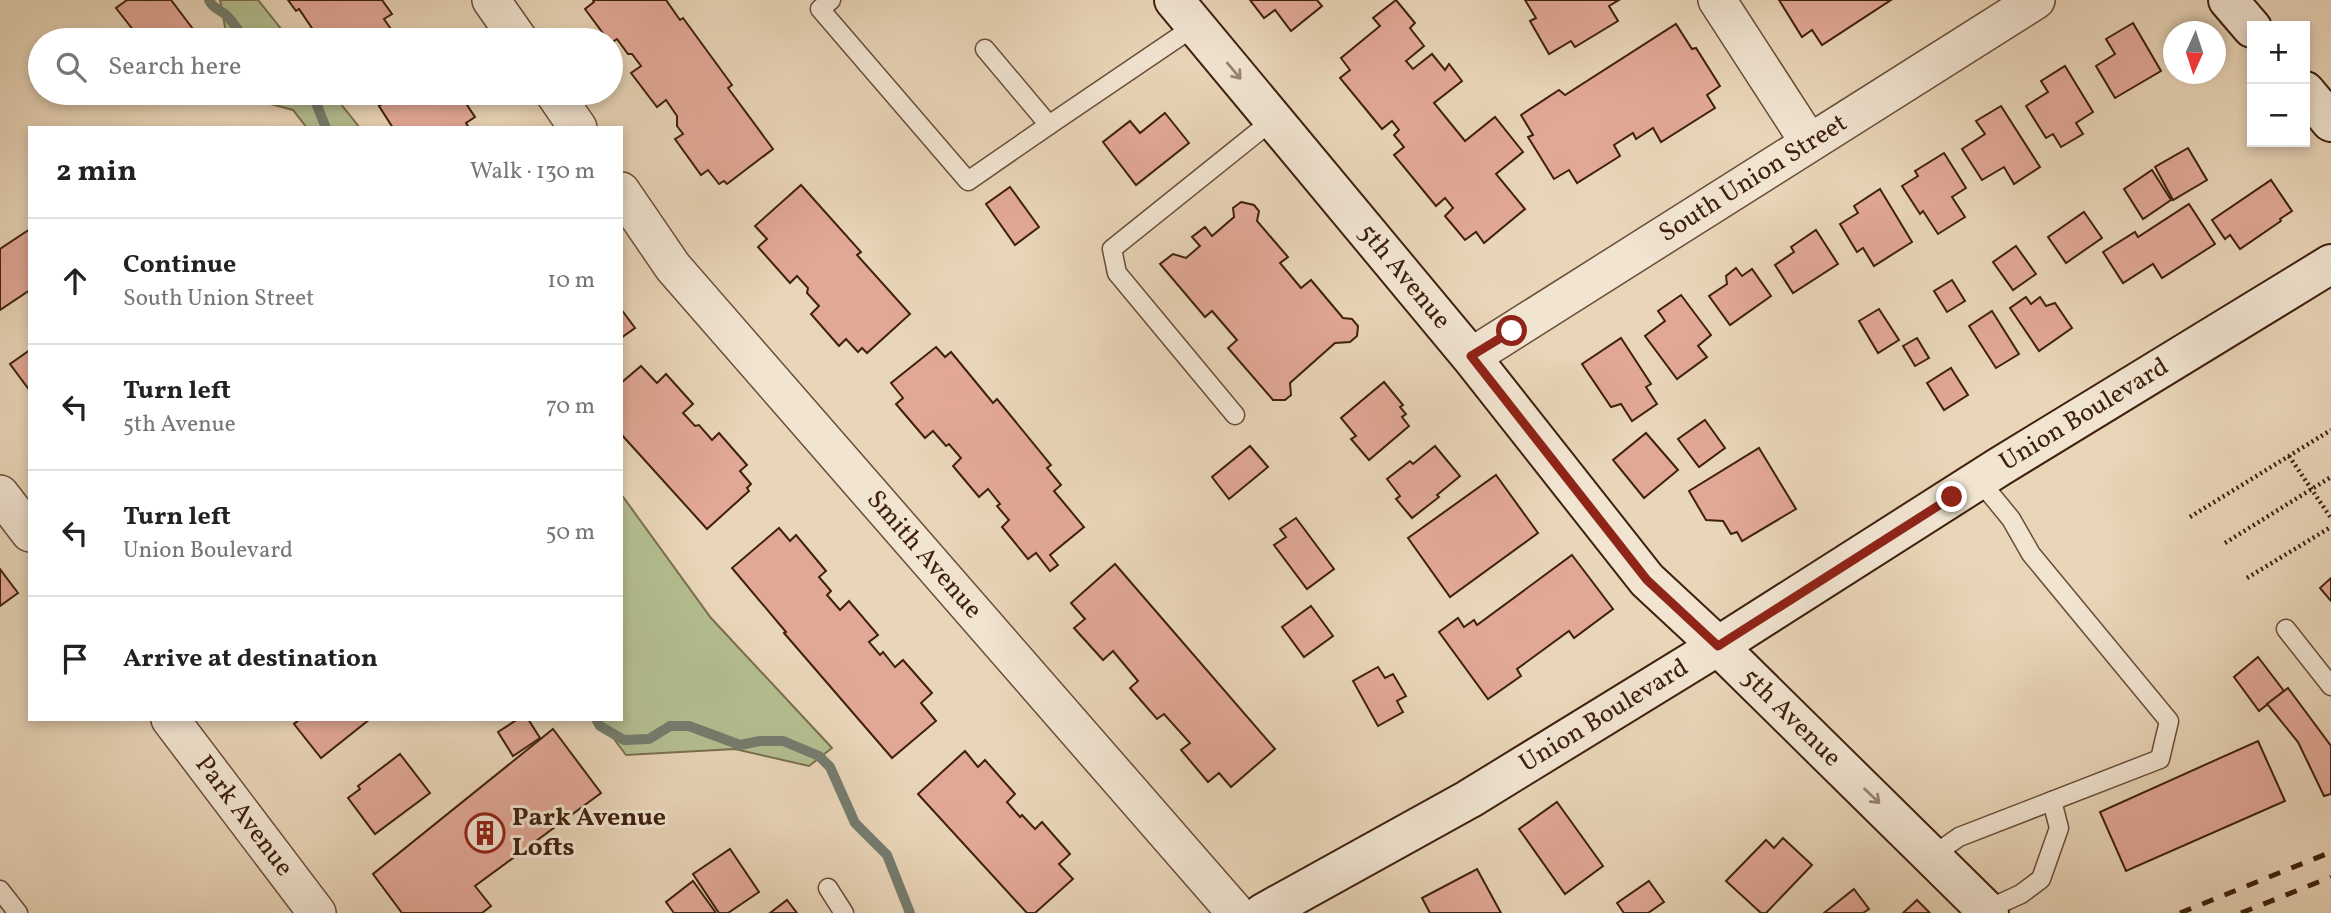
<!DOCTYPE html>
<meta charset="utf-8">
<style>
body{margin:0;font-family:Vollkorn,serif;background:#f2f2f2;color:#222}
.controls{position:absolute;right:21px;top:21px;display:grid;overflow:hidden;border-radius:0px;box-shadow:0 4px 10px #0003}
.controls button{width:63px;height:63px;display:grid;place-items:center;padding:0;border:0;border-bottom:2px solid #e0e0e0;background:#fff;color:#222;font:35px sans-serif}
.compass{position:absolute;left:2163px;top:21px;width:63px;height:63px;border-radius:50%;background:#fff;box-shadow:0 4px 10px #0003;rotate:183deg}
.stop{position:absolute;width:21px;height:21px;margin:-16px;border:5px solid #8f2418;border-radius:50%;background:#fff}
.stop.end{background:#8f2418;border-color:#fff;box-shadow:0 2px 7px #0008}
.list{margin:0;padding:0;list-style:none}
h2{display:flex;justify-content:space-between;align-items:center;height:91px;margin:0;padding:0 28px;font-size:30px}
h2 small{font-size:23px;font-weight:400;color:#767676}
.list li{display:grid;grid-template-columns:46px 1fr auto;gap:21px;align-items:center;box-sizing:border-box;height:126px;padding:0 28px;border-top:2px solid #e0e0e0}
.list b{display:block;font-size:26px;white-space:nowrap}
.list p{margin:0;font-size:23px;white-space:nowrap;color:#767676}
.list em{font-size:23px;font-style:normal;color:#767676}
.icon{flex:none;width:38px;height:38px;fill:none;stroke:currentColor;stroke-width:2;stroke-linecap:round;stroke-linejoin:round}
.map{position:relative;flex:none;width:2331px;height:913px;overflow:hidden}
.search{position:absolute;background:#fff;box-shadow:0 4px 10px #0003;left:28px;top:28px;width:595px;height:77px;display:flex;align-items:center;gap:18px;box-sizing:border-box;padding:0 24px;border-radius:38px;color:#767676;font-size:26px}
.panel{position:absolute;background:#fff;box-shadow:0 4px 10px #0003;left:28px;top:126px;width:595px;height:595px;border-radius:0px}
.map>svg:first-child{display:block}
.green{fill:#b4be90;stroke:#7a6f4e;stroke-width:2}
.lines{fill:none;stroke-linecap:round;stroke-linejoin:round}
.stream{stroke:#747c6e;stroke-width:10}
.building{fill:#e2a896;stroke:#3f200d;stroke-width:2}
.service-casing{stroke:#6a4d38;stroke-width:21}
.minor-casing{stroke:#6a4d38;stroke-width:40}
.secondary-casing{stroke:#3f200d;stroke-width:42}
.path{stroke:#3f200d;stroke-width:4.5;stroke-dasharray:2 3.5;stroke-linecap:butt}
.service{stroke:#f1e4d1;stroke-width:18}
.minor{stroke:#f1e4d1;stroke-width:37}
.secondary{stroke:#f1e4d1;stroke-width:38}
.rail{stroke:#3f200d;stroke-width:5;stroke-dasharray:12 12;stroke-linecap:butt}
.oneway{stroke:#98826f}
.route{stroke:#8f2418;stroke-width:9}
.labels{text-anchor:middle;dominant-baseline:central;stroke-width:6;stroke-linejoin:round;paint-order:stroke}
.street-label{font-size:26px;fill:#3f200d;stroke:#f1e4d1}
.poi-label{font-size:26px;font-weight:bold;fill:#3f200d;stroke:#f1e4d1;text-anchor:start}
</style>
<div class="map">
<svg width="2331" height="913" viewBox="0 0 2331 913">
<rect width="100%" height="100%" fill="#e9d5b8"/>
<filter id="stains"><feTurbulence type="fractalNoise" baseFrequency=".00286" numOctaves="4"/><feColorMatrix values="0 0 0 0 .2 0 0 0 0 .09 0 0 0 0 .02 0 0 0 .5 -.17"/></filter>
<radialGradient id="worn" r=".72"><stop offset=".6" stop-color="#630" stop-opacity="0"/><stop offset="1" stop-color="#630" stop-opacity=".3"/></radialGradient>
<g class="green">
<path d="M220,0H258L290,40H230L225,27Z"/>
<path d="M252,93H332L360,128H307L293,110L255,100Z"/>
<path d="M621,494L711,618L832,748L809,766L735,749L626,755L599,719H621Z"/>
</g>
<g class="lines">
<g class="stream">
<path d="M209,0C213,9 219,9 226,15C236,24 236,32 250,40"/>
<path d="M306,93L316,103L326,128"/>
<path d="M596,719L600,726L624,740L649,739L670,726H689L740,745L760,741H783L819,756L830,767L855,823L887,855L910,913"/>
</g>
</g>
<g class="building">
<path d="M127,0H171L196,33L187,40H141L116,8Z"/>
<path d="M288,0H382L392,14L384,19L395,35L388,40H320L299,9L296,11Z"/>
<path d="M593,0H666L680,20L683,18L732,85L728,88L773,149L727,184L724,181L719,184L708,170L701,175L675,139L683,134L677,126V116L666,100L657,107L631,73L641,66L632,54H628L617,39L611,43V40H608L585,9L594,2Z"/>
<path d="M1250,0H1317L1322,6L1291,31L1275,10L1264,18Z"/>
<path d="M1396,0L1415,23L1410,28L1424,46L1406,61L1413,69L1432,54L1445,70L1449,64L1462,81L1434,103L1465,141L1495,117L1523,152L1496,174L1525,209L1484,243L1476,232L1465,240L1445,216L1453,208L1445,198L1436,206L1394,155L1404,147L1394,135L1399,130L1392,121L1382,129L1340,78L1350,70L1341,58L1380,26L1373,18Z"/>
<path d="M1525,0H1619L1609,6L1618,21L1575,47L1571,41L1549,54L1530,21L1536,18Z"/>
<path d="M1779,0H1891L1822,45L1812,30L1802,37Z"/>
<path d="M2133,23L2161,71L2115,98L2096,66L2115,54L2106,39Z"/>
<path d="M1676,24L1692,49L1696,48L1720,86L1707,95L1715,108L1661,142L1653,128L1636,139L1633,133L1614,145L1620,156L1577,183L1569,170L1554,179L1528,137L1533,135L1521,115L1559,90L1565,95Z"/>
<path d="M2065,66L2093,112L2076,123L2083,134L2061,147L2053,134L2046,138L2026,106L2048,92L2041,81Z"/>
<path d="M399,93H459L475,117L466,123L469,128H393L379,106Z"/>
<path d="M2001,106L2040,167L2014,184L2004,167L1982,180L1962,149L1985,134L1976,121Z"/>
<path d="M1165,113L1189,143L1136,185L1103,142L1130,121L1140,133Z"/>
<path d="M2188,148L2207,180L2173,200L2155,167Z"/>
<path d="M1944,153L1966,188L1952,197L1965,217L1938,234L1923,211L1920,214L1902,186L1918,176L1915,171Z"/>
<path d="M2152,170L2171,200L2143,219L2124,189Z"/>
<path d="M2271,180L2292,211L2280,219L2281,221L2240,249L2230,235L2225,239L2212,220Z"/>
<path d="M801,185L861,252L857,255L910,314L867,353L862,348L858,352L846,339L839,346L811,314L819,306L807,293L808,288L797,276L790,283L758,247L767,239L755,226Z"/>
<path d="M1010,187L1039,227L1015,245L986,204Z"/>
<path d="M1880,189L1912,242L1874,266L1863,248L1857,252L1840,224L1858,213L1854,206Z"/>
<path d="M1241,202L1254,205L1259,211L1257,221L1288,257L1280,263L1301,288L1311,280L1343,318L1352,319L1358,326L1357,336L1350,342L1335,343L1290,383L1291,395L1285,400H1273L1228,348L1237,340L1212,311L1205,317L1160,264L1173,254L1186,258L1200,246L1192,237L1205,227L1212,236L1234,217L1233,208Z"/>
<path d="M2189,204L2215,244L2162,278L2153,264L2123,283L2103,252L2135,232L2138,237Z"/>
<path d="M2084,212L2102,238L2066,263L2048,237Z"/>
<path d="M30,229V290L0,310V249Z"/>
<path d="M1816,230L1838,264L1793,293L1775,265L1794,252L1791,247Z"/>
<path d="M2016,246L2036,274L2013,290L1993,262Z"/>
<path d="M1736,268L1742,276L1752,269L1771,296L1730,325L1709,296L1727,284L1726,276Z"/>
<path d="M1952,280L1965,301L1947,312L1934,291Z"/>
<path d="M1681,295L1711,335L1698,346L1707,357L1677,379L1645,336L1665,321L1658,311Z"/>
<path d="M2026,297L2031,304L2040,297L2046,306L2055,303L2072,328L2039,351L2010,308Z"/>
<path d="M621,309L635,328L621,338Z"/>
<path d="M1879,309L1899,340L1878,353L1859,321Z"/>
<path d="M1992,311L2019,354L1996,368L1969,326Z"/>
<path d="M1621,338L1651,384L1646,387L1657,404L1632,421L1621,404L1611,407L1582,364Z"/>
<path d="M1917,338L1929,358L1915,366L1903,346Z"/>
<path d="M936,347L945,357L951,352L993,403L997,399L1051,465L1047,468L1061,485L1054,491L1084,527L1050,555L1058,565L1050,571L1036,553L1028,559L1002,527L1009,520L997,506L1000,504L988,489L979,497L953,466L961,458L949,444L946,446L933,431L925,438L896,404L903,398L891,383Z"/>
<path d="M30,350V391L10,364Z"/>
<path d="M641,366L657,383L666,374L693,404L683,413L695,426L699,425L712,440L719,433L747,465L740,471L751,484L747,488L749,491L707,529L621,434V383Z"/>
<path d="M1951,368L1968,395L1944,410L1927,383Z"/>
<path d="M1384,382L1403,405L1400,407L1406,414L1402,417L1409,426L1369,460L1351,439L1356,436L1341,418Z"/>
<path d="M1705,420L1725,448L1699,467L1678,439Z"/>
<path d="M1646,433L1678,470L1644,498L1613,460Z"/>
<path d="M1250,446L1268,467L1229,499L1212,477Z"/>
<path d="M1435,446L1460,476L1437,495L1439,497L1412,518L1396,499L1400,496L1387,479L1410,461L1413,464Z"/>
<path d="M1759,448L1796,509L1742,541L1737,532L1731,534L1723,521L1706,520L1689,491Z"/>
<path d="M1496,475L1538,533L1450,597L1408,538Z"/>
<path d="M1296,518L1334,569L1307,589L1274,545L1286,537L1280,529Z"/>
<path d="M779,528L790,541L796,535L826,571L819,577L831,591L827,595L840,610L849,601L878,635L869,642L880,655L883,652L895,667L903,660L932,693L921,703L936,721L892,758L784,633L786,632L732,568Z"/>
<path d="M1572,555L1613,609L1574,638L1569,631L1517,669L1521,676L1488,699L1439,632L1458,618L1464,627L1474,620L1477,625Z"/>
<path d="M1115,564L1275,749L1231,787L1219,773L1208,782L1181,750L1190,743L1164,714L1157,719L1130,688L1138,681L1113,651L1103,660L1074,628L1085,619L1071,603Z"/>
<path d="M0,569L18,593L0,606Z"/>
<path d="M2331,578V601L2320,588Z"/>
<path d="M1311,606L1333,636L1304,657L1282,627Z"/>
<path d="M2258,657L2284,691L2259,711L2234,677Z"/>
<path d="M1378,667L1385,678L1393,674L1406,696L1397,701L1403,712L1378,726L1353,681Z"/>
<path d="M2288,688L2331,746V794L2324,796L2298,742L2267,704Z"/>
<path d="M300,719H370L321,758L294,724Z"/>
<path d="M518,719H528L540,738L513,756L498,732Z"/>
<path d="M553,729L601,793L475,886L491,906L482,913H402L373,874Z"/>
<path d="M2258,741L2285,801L2126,871L2100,812Z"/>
<path d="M965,751L978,767L985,760L1015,794L1007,802L1020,817L1022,815L1035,829L1042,822L1070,854L1059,864L1073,879L1035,913H1027L918,794Z"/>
<path d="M400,754L430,793L375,834L348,798L360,789L358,786Z"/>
<path d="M1557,802L1603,866L1565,894L1519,829Z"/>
<path d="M1783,838L1812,865L1766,913H1761L1726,881L1766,840L1774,848Z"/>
<path d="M730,849L759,892L728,913H719L693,874Z"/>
<path d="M1477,869L1501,913H1430L1422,898Z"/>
<path d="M693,881L716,913H674L666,902Z"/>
<path d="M1649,881L1664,902L1648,913H1624L1617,903Z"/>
<path d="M1854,889L1869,909L1863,913H1824Z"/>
<path d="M787,900L797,913H770Z"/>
<path d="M1917,900L1930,913H1903Z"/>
</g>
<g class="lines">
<g class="service-casing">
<g id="service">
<path d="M831,0L820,9L968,181L1049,125"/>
<path d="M985,49L1049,125L1195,26"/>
<path d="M1235,415L1117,273L1112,249L1274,119"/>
<path d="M2286,629L2331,686"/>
<path d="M1932,856L1959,837L2160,759L2169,721L2031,554L2011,519L1979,480"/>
<path d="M828,888L844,913"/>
<path d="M0,890L18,913"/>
<path d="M1986,910L2021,894L2041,879L2059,828L2052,801"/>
</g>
</g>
<g class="minor-casing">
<g id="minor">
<path d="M491,0L519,40"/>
<path d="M1717,0L1809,142"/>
<path d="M554,93L578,128"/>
<path id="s1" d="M621,191L673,267L1236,913"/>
<path id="s2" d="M1471,357L2036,0"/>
<path d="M0,494L30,533"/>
<path id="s3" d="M170,719L317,913"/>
</g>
</g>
<g class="secondary-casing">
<g id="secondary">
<path id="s4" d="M1174,0L1471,357L1647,580L1718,646L1989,913"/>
<path d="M2228,0L2252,28"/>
<path d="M2305,91L2331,122"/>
<path id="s5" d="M1263,913L1469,799L1718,646L1999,467L2331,264"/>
</g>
</g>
<g class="path">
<path d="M2289,456L2331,518"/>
<path d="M2190,517L2331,430"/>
<path d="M2225,543L2331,477"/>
<path d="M2247,578L2331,527"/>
</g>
<use href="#service" class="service"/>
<use href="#minor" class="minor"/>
<use href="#secondary" class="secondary"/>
<g class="rail">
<path d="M2180,913L2331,852"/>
<path d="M2241,913L2331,877"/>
</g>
</g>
<defs><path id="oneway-shaft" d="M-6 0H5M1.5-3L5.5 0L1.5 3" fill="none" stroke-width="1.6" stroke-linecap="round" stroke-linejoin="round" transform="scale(1.75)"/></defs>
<g class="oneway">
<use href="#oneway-shaft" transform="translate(1234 71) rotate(50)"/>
<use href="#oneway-shaft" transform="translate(1872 796) rotate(44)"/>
</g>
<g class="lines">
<path class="route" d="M1512,331L1471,356L1647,580L1718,646L1952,497"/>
</g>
<defs>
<g id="building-ring" transform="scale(2.0125)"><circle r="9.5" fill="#f1e4d1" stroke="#8f2418" stroke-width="1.5"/><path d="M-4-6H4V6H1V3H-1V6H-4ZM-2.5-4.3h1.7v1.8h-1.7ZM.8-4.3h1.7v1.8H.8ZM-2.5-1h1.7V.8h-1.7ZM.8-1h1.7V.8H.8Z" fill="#8f2418"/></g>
</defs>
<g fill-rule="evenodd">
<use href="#building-ring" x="485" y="833"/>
</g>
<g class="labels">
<g class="street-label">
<text stroke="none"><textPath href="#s2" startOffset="334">South Union Street</textPath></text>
<text stroke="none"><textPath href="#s4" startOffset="360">5th Avenue</textPath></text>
<text stroke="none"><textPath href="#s5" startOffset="961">Union Boulevard</textPath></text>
<text stroke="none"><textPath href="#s1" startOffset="474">Smith Avenue</textPath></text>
<text stroke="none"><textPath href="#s5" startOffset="394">Union Boulevard</textPath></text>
<text stroke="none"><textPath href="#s4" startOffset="948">5th Avenue</textPath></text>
<text stroke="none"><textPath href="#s3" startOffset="122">Park Avenue</textPath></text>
</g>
<g class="poi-label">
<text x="512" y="818">Park Avenue<tspan x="512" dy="30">Lofts</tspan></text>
</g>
</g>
<rect width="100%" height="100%" filter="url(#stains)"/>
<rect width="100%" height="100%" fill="url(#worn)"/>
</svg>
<div class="controls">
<button>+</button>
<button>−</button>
</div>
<svg class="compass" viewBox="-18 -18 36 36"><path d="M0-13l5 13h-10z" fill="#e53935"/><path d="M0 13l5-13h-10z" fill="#767676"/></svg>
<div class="stop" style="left:1512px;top:331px"></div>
<div class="stop end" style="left:1952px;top:497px"></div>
<div class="search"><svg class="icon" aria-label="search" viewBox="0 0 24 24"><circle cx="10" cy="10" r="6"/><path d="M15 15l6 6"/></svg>Search here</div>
<section class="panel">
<h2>2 min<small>Walk · 130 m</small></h2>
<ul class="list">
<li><svg class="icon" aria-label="ahead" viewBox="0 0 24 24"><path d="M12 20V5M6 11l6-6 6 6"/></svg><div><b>Continue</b><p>South Union Street</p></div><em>10 m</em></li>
<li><svg class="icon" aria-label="left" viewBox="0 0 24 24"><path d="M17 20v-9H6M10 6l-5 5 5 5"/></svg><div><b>Turn left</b><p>5th Avenue</p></div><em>70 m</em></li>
<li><svg class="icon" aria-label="left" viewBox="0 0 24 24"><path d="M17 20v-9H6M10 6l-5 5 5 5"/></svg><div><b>Turn left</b><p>Union Boulevard</p></div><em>50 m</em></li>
<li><svg class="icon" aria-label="arrive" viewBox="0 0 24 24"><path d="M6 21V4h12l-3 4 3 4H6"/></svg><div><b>Arrive at destination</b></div></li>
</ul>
</section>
</div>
